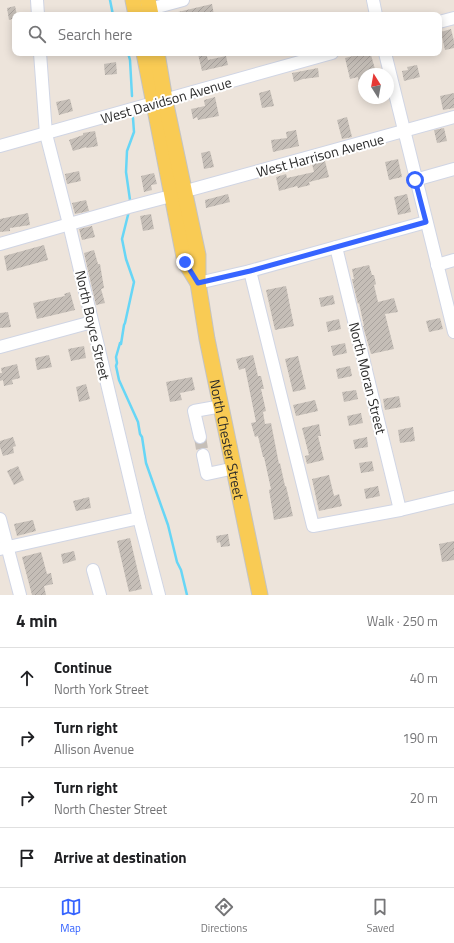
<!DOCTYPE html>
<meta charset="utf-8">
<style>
body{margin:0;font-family:"Titillium Web",sans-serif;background:#f6f6f6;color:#202124}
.compass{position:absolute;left:358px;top:68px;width:36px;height:36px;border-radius:50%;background:#fff;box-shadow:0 2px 10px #0003;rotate:349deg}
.stop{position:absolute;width:12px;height:12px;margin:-9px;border:3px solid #3664ff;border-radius:50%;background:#fff}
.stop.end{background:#3664ff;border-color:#fff;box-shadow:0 1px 4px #0008}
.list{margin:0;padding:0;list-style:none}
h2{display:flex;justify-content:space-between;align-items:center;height:52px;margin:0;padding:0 16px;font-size:17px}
h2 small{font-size:13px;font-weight:400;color:#757577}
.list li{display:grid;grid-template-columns:26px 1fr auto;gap:12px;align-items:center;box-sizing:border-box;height:60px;padding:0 16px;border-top:1px solid #e0e0e0}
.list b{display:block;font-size:15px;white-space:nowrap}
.list p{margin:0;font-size:13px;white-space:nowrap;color:#757577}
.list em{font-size:13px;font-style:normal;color:#757577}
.icon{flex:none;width:22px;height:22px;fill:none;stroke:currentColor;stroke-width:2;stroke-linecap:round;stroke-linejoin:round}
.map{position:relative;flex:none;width:454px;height:595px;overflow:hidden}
.search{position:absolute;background:#fff;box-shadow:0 2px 10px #0003;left:12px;right:12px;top:12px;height:44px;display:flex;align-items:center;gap:10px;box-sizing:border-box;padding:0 14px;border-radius:8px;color:#757577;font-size:15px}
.sheet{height:292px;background:#fff}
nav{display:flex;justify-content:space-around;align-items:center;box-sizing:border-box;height:56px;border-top:1px solid #e0e0e0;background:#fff;font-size:11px;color:#757577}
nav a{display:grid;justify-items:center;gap:2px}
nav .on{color:#3664ff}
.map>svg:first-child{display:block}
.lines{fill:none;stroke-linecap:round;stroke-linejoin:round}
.stream{stroke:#67d6f6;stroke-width:2.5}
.building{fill:url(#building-hatch)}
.minor-tunnel{stroke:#c6bfb8;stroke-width:12;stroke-dasharray:12 6;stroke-linecap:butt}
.minor-casing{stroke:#d0d5e4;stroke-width:14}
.major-casing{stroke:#c3c3c3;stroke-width:17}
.minor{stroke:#fff;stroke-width:12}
.major{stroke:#f9cb54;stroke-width:15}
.route{stroke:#3664ff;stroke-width:5}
.labels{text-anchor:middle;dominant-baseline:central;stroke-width:4;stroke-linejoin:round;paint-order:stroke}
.street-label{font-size:14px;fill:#2a2a2a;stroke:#fff}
</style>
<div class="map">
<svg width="454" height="595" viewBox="0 0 454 595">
<defs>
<pattern id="building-hatch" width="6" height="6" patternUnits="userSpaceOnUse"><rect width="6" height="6" fill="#c5beb7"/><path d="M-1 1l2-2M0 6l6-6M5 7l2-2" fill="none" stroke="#a9a39e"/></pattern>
</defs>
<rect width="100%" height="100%" fill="#ede4db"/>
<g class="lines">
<g class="stream">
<path d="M110,0L113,15"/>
<path d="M128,53L130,60L132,96"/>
<path d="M130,200L126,172L127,151L134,132L133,118"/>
<path d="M129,211L122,239L126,259L134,282L125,323L124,325L121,344L120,343L116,357L117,363L116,366L119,380L138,422L140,434L142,437L146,463L168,525L177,562L181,570L187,595"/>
</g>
</g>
<g class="building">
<path d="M212,4L214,15H178V12Z"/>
<path d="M15,6L17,15H15V18L9,20L7,8Z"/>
<path d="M451,29L454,41V48L445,50L441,32Z"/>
<path d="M206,53L208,60L226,56L228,65L202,71L198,54Z"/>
<path d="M365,53L366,56L371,55L375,69L371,70L372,74H364V92L361,93L358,77L350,79L345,58Z"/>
<path d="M116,62L117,74L105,75L104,64Z"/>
<path d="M417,65L420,77L404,81L402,71L408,70L407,67Z"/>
<path d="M318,68L319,77L303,79L294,82L292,73Z"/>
<path d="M270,90L274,106L262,108L259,93Z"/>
<path d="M454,93V108L443,110L440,96Z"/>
<path d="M215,97L219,116L198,120L197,117L193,119L191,109L205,106L204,100Z"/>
<path d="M70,99L73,111L59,115L56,102Z"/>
<path d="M347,117L352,137L342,139L337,120Z"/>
<path d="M444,128L447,141L437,143L434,130Z"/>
<path d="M296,130L299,146L273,152L271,140L287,138L286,132Z"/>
<path d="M95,131L98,146L87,148L86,147L73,151L69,140L83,135V133Z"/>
<path d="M210,151L214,167L204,169L201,153Z"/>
<path d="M398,159L402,177L389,180L385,162Z"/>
<path d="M325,161L329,177L309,182L310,185L298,188L297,186L279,191L276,177L286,174L287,178L314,172L312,164Z"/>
<path d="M79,171L81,181L67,184L65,174Z"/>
<path d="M154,173L157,184L151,185L152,190L144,192L141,176Z"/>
<path d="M228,194L230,202L206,208L205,200Z"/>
<path d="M407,194L411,212L398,215L394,197Z"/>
<path d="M86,200L89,211L75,214L72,203Z"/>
<path d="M28,213L30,225L10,228V231L0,232V219Z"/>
<path d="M151,214L154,229L143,231L140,216Z"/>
<path d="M92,226L95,237L82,240L79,229Z"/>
<path d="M44,245L48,260L7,271L4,256Z"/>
<path d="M94,250L98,264H100L104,288L101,289L105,303L96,305L84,253Z"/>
<path d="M369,265L372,275H374L376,284L374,285L378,302L394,298L398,312L385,314L394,349L371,354L363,326H364L359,303L358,304L352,279H354L352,269Z"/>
<path d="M286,286L294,326L275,330L266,290Z"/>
<path d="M70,292L75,310L37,319L33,303L65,296L64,294Z"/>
<path d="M333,295L335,304L321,307L319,298Z"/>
<path d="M8,312L11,327L0,328V313Z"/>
<path d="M440,318L443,329L429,332L426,321Z"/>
<path d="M339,319L341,329L328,332L326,322Z"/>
<path d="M345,343L347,353L333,356L331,346Z"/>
<path d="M84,346L86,358L71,361L68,349Z"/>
<path d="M49,355L52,367L37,370L35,358Z"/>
<path d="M253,355L258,376H261L264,389H261L266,411L263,412L265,424L271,423L279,464L280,463L285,486H286L293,516L274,520L269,490L271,489L264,457H263L258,436L255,437L251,423L256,422L245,368L239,370L236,359Z"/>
<path d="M298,356L306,389L293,392L285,359Z"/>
<path d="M17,364L20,378L12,380L13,384L4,386L3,380L0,381V373H2L1,368Z"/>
<path d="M350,366L352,376L338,379L336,369Z"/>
<path d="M192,377L195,390L180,393L182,400L170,402L166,382Z"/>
<path d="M86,384L90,399L79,402L76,387Z"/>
<path d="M356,390L358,399L344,402L342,392Z"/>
<path d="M399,396L401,407L385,410L383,399Z"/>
<path d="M315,400L318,411L296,416L293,405Z"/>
<path d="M361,413L363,423L349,426L347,416Z"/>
<path d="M319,424L321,436H318L324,460L307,464L305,456L309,455L302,428Z"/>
<path d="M413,427L415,441L400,443L398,430Z"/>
<path d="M13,437L16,446L13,447L14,453L3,456L0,447V441Z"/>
<path d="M367,437L368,447L355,449L353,440Z"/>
<path d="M372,461L374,471L361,473L359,463Z"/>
<path d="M18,466L24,480L14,485L7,471Z"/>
<path d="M329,475L334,496L339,494L342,506L319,511L312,479Z"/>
<path d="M378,486L380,496L366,499L364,489Z"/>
<path d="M89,497L91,508L76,511L73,501Z"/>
<path d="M33,520L36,531L17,536L14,524Z"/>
<path d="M228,534L230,546L221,547L220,542L217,543L216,536Z"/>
<path d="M130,538L142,589L129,592L117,541Z"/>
<path d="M454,541V560L442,562L439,544Z"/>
<path d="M74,551L76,560L63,564L61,554Z"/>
<path d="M41,552L47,574L51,573L53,584L44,586L46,595H32L22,557Z"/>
</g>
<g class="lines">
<path class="minor-tunnel" d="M200,437L203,455"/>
<g class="minor-casing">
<g id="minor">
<path d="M37,0L38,15"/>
<path d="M373,0L376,15"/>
<path d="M150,9L183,0"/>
<path d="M439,22L454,18"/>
<path d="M40,53L46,134L69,224L139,518L159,595"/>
<path d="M385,53L454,332"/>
<path d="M0,146L332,53"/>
<path d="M415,180L454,169"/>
<path d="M186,191L454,117"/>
<path d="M0,244L129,207L171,196"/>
<path d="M336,247L400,510"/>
<path d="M437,265L454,260"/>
<path d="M250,271L313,526L400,510L454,497"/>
<path d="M198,283L250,271L426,222"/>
<path d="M0,347L92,322"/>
<path d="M200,437L194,411L222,406"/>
<path d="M203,455L207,474L235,468"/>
<path d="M0,519L20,595"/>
<path d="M0,549L139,518"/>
<path d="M93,570L100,595"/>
</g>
</g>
<g class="major-casing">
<g id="major">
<path d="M133,0L136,15"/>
<path d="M148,0L151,15"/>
<path d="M144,53L185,262L198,283"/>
<path id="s1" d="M157,53L165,100L198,255V283L207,339L260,595"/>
</g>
</g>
<use href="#minor" class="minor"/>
<use href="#major" class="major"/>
</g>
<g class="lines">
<path class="route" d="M185,262L198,283L250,271L426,222L415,180"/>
</g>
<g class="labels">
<g class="street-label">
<text transform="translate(166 100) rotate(-16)">West Davidson Avenue</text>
<text transform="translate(320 155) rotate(-15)">West Harrison Avenue</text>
<text transform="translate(93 325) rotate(77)">North Boyce Street</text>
<text transform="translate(368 378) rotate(76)">North Moran Street</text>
<text stroke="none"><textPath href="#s1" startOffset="393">North Chester Street</textPath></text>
</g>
</g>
</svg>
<svg class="compass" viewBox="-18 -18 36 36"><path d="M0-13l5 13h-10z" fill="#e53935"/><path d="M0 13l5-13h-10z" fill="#757577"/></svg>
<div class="stop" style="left:415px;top:180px"></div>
<div class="stop end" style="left:185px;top:262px"></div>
<div class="search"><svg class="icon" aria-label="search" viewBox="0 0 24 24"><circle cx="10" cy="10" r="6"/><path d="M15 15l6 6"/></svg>Search here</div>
</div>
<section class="sheet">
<h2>4 min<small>Walk · 250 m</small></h2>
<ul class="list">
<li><svg class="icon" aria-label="ahead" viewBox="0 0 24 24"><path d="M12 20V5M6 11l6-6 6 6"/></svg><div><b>Continue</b><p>North York Street</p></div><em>40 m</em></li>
<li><svg class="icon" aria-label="right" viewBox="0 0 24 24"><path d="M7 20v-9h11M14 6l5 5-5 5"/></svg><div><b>Turn right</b><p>Allison Avenue</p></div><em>190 m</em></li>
<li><svg class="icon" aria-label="right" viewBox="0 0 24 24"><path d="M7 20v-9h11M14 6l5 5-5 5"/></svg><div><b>Turn right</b><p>North Chester Street</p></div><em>20 m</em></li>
<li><svg class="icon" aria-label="arrive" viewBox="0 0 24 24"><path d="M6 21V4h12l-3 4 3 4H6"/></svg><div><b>Arrive at destination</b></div></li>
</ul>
</section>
<nav>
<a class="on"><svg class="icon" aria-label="map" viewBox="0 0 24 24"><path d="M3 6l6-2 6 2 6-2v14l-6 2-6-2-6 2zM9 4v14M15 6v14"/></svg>Map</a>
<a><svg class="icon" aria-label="directions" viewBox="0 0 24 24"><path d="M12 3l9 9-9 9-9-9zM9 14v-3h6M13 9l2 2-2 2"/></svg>Directions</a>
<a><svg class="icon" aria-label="saved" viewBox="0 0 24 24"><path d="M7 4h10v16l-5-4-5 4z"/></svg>Saved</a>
</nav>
